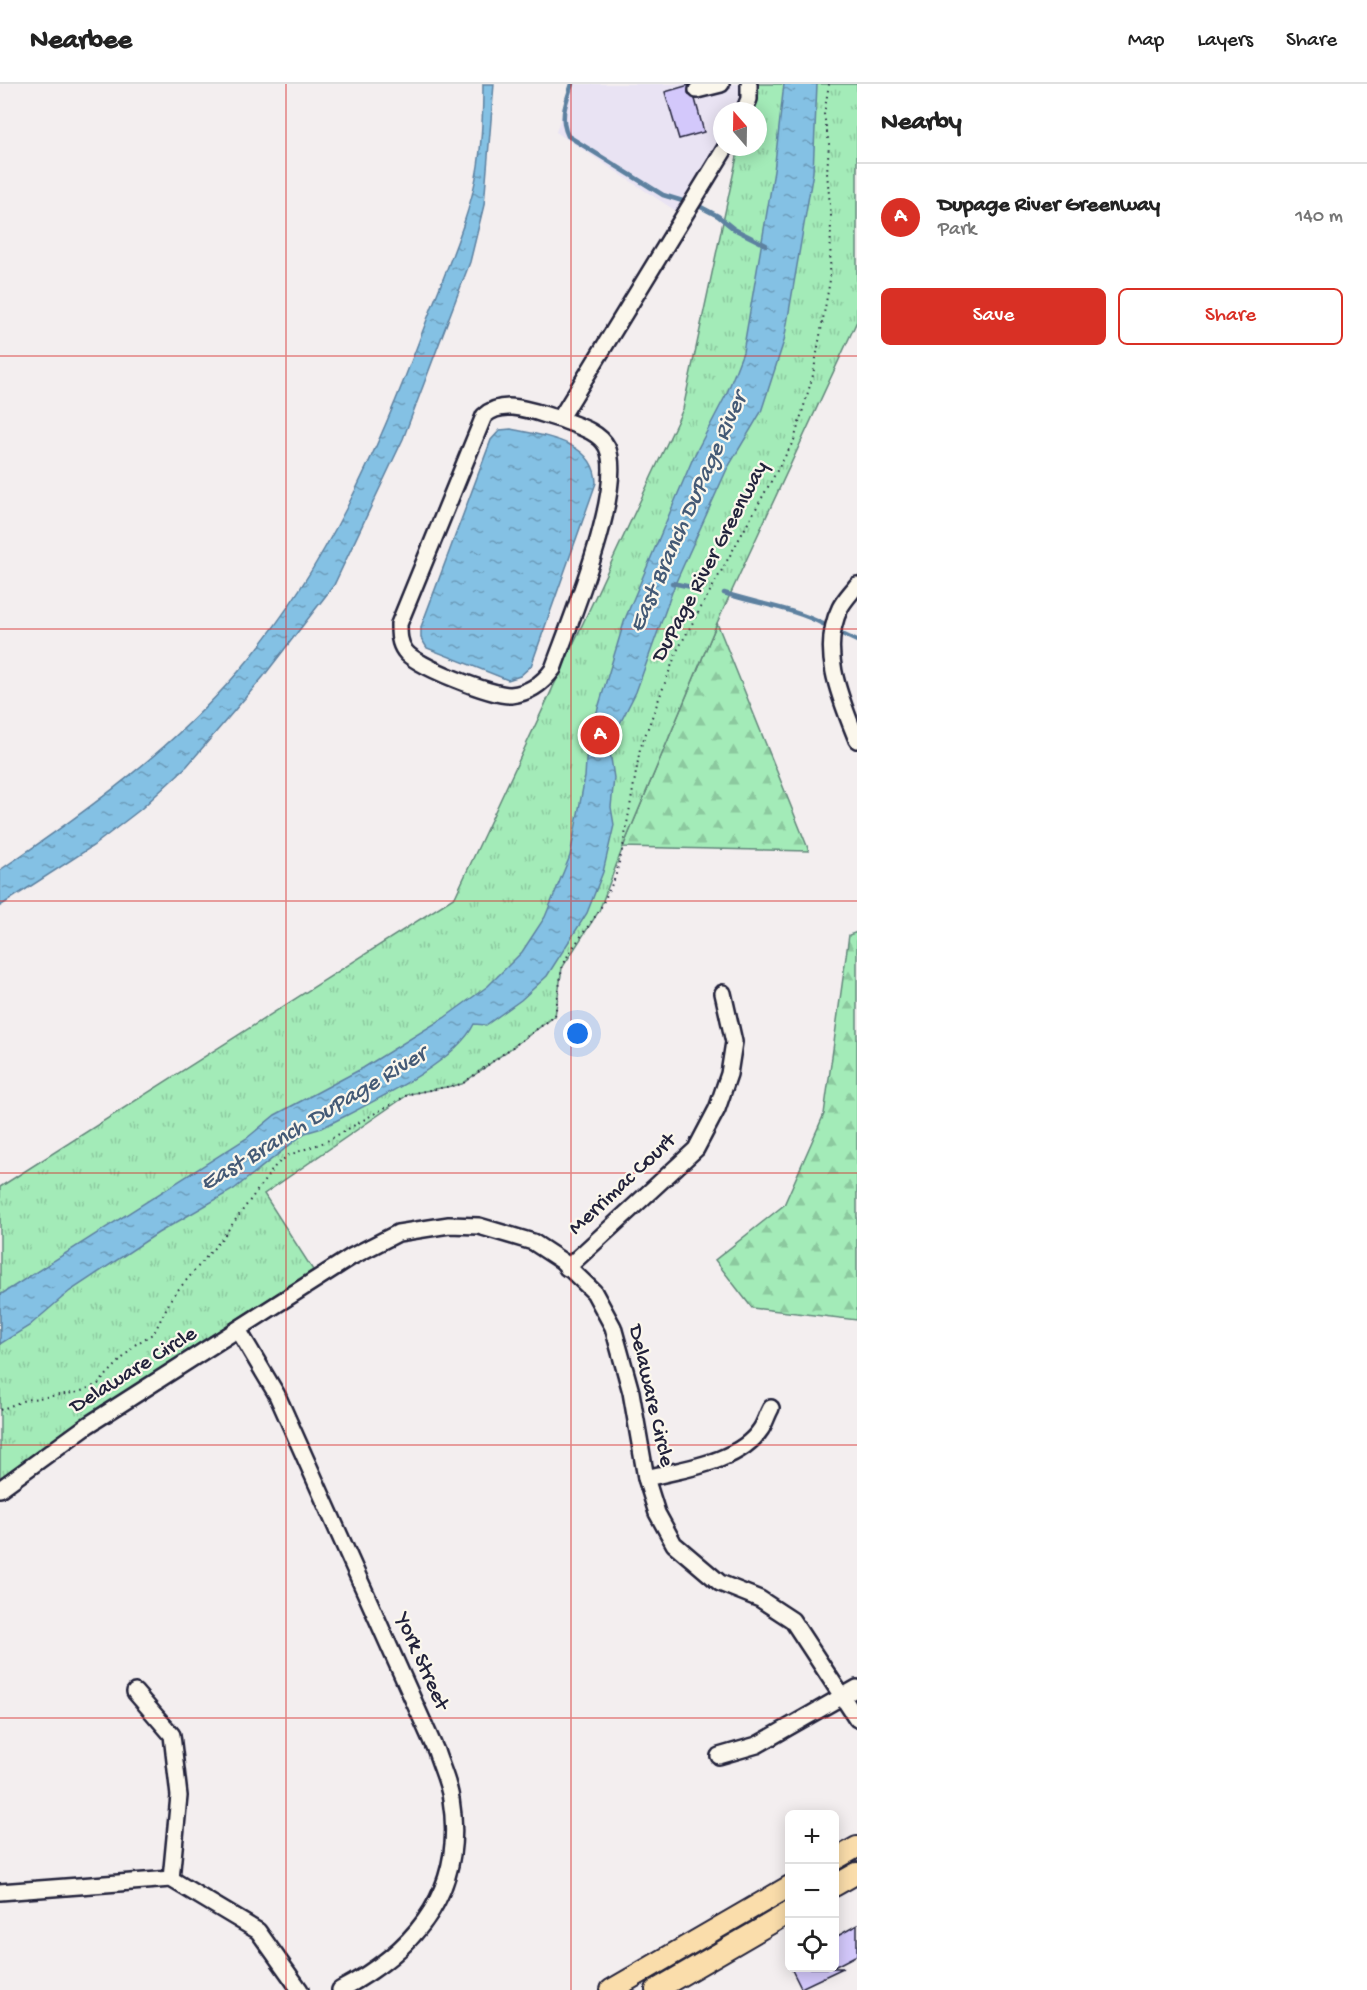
<!DOCTYPE html>
<meta charset="utf-8">
<style>
body{margin:0;font-family:"Gochi Hand",sans-serif;background:#f2f2f2;color:#222}
.controls{position:absolute;right:18px;bottom:18px;display:grid;overflow:hidden;border-radius:9px;box-shadow:0 3px 15px #0003}
.controls button{width:54px;height:54px;display:grid;place-items:center;padding:0;border:0;border-bottom:2px solid #e0e0e0;background:#fff;color:#222;font:30px sans-serif}
.compass{position:absolute;left:713px;top:18px;width:54px;height:54px;border-radius:50%;background:#fff;box-shadow:0 3px 15px #0003;rotate:340deg}
.you{position:absolute;left:578px;top:950px;width:21px;height:21px;margin:-15px;border:4px solid #fff;border-radius:50%;background:#1a73e8;box-shadow:0 0 0 9px #1a73e833}
.badge{display:grid;place-items:center;width:39px;height:39px;border-radius:50%;background:#d93025;color:#fff;font-size:20px;font-weight:700}
.pin{position:absolute;translate:-50% -50%;border:3px solid #fff;box-shadow:0 2px 6px #0006}
.list{margin:0;padding:0;list-style:none}
h2{display:flex;justify-content:space-between;align-items:center;height:78px;margin:0;padding:0 24px;font-size:26px}
h2 small{font-size:20px;font-weight:400;color:#767676}
.list li{display:grid;grid-template-columns:39px 1fr auto;gap:18px;align-items:center;box-sizing:border-box;height:108px;padding:0 24px;border-top:2px solid #e0e0e0}
.list b{display:block;font-size:22px;white-space:nowrap}
.list p{margin:0;font-size:20px;white-space:nowrap;color:#767676}
.list em{font-size:20px;font-style:normal;color:#767676}
.actions{display:flex;gap:12px;padding:18px 24px}
.actions a{flex:1;padding:14px 0;border:2px solid #d93025;border-radius:9px;text-align:center;font-size:21px;color:#d93025}
.actions .main{background:#d93025;color:#fff}
.icon{flex:none;width:33px;height:33px;fill:none;stroke:currentColor;stroke-width:2;stroke-linecap:round;stroke-linejoin:round}
.map{position:relative;flex:none;width:857px;height:1906px;overflow:hidden}
header{display:flex;align-items:center;gap:36px;box-sizing:border-box;height:84px;padding:0 30px;background:#fff;border-bottom:2px solid #e0e0e0}
header strong{font-size:28px}
nav{display:flex;gap:33px;margin-inline-start:auto;font-size:21px}
main{display:flex}
aside{flex:1;background:#fff}
.map>svg:first-child{display:block}
.built{fill:#e9e3f3}
.forest{fill:url(#forest-firs);stroke:#62867a;stroke-width:1.5}
.park{fill:url(#park-tufts);stroke:#62867a;stroke-width:1.5}
.water{fill:url(#water-ripples);stroke:#5d81a0;stroke-width:1.5}
.lines{fill:none;stroke-linecap:round;stroke-linejoin:round}
.stream{stroke:#5d81a0;stroke-width:4.5}
.building{fill:#d3c8fb;stroke:#22223b;stroke-width:1.5}
.minor-casing{stroke:#22223b;stroke-width:20}
.major-casing{stroke:#22223b;stroke-width:24}
.path{stroke:#22223b;stroke-width:2;stroke-dasharray:1.5 4.5;stroke-linecap:butt}
.minor{stroke:#fbf7ec;stroke-width:15}
.major{stroke:#faddab;stroke-width:20}
.grid{fill:none;stroke:#d62828;stroke-width:1.5;stroke-opacity:0.55}
.labels{text-anchor:middle;dominant-baseline:central;stroke-width:4.5;stroke-linejoin:round;paint-order:stroke}
.street-label{font-size:22px;fill:#22223b;stroke:#fbf7ec}
.water-label{font-size:24px;font-style:italic;fill:#445a76;stroke:#fbf7ec}
</style>
<header>
<strong>Nearbee</strong>
<nav><a>Map</a><a>Layers</a><a>Share</a></nav>
</header>
<main>
<div class="map">
<svg width="857" height="1906" viewBox="0 0 857 1906">
<defs>
<pattern id="forest-firs" width="22" height="20" patternUnits="userSpaceOnUse" patternTransform="scale(1.5)"><rect width="22" height="20" fill="#a3ebb8"/><path d="M5 1l3.5 6h-7zM16 11l3.5 6h-7z" fill="#8cc99f"/></pattern>
<pattern id="park-tufts" width="24" height="20" patternUnits="userSpaceOnUse" patternTransform="scale(1.5)"><rect width="24" height="20" fill="#a3ebb8"/><path d="M3 7l-1-3M5 7V3M7 7l1-3M15 17l-1-3M17 17v-4M19 17l1-3" fill="none" stroke="#8cc99f"/></pattern>
<pattern id="water-ripples" width="26" height="14" patternUnits="userSpaceOnUse" patternTransform="scale(1.5)"><rect width="26" height="14" fill="#84c1e4"/><path d="M2 4q2-2 4 0t4 0M15 11q2-2 4 0t4 0" fill="none" stroke="#6c9cba"/></pattern>
</defs>
<rect width="100%" height="100%" fill="#f3eeef"/>
<filter id="ink" filterUnits="userSpaceOnUse"><feTurbulence type="fractalNoise" baseFrequency=".0167" numOctaves="2"/><feDisplacementMap in="SourceGraphic" scale="12" xChannelSelector="R" yChannelSelector="G"/><feConvolveMatrix kernelMatrix="1 2 1 2 8 2 1 2 1" color-interpolation-filters="sRGB"/></filter>
<g filter="url(#ink)">
<path class="built" d="M572,0H746L738,27H722V57L679,129L556,48Z"/>
<g class="forest">
<path d="M717,539L809,767L623,763Z"/>
<path d="M857,848V1236L752,1224L715,1176L784,1121L824,1030L849,851Z"/>
</g>
<path class="park" d="M750,0H857V237L717,539L623,763L599,827L562,884L555,932L462,1000L409,1010L264,1110L313,1186L105,1320L0,1394V1103L455,813L683,325L739,63H758V27H746Z"/>
<g class="water">
<path d="M483,0H494L484,121L470,178L403,355L334,501L263,593L187,682L141,725L93,762L0,822V786C86,728 171,666 239,587C325,487 380,363 425,241C444,190 470,136 478,82C482,55 483,27 483,0Z"/>
<path d="M784,0H817L813,88L784,257L761,328L727,385L675,500L636,608L609,661L614,694L611,723L614,741L603,788L587,829L547,892L521,916L486,941L474,940C455,981 363,1022 322,1044L305,1049L234,1105L158,1149L70,1207L29,1242L0,1260V1211L247,1054L275,1031L363,984L444,934L488,902L522,868L545,833L570,772L585,693L587,661L625,535L693,374L727,309L743,268L774,87Z"/>
<path d="M511,345C544,352 595,357 596,399L531,582L520,592L508,596L427,564L421,554V543L491,356L500,346Z"/>
</g>
<g class="lines">
<g class="stream">
<path d="M572,0C566,18 559,34 568,52L663,111L699,122L718,132L734,145L766,161"/>
<path d="M672,499L701,505"/>
<path d="M724,509C758,520 792,524 823,540"/>
<path d="M844,551L857,557"/>
</g>
</g>
<g class="building">
<path d="M689,1L688,9L695,15L704,48L679,55L665,8Z"/>
<path d="M857,1841V1871L834,1883V1854Z"/>
<path d="M791,1884H843L801,1904Z"/>
</g>
<g class="lines">
<g class="minor-casing">
<g id="minor">
<path d="M697,6L721,0"/>
<path d="M744,27L749,15V0"/>
<path d="M560,335C575,341 599,347 607,363C626,404 569,540 553,585C543,599 530,609 511,611C493,612 415,582 405,567C399,559 399,550 399,540L484,332C504,313 536,329 560,335L726,63"/>
<path d="M857,501C852,508 844,516 840,524C819,567 841,616 857,656"/>
<path d="M567,1184L696,1065L717,1025L729,990L734,958L723,909"/>
<path d="M239,1247L277,1311L436,1667C441,1683 449,1699 451,1715C466,1806 416,1866 340,1906"/>
<path d="M646,1394C682,1385 739,1379 761,1345C765,1339 767,1331 771,1324"/>
<path d="M0,1405L88,1341L351,1173L398,1149L449,1141L479,1142L533,1158L562,1177L594,1208L613,1243L631,1308L646,1394L657,1429L674,1460L720,1499L760,1515L792,1536L857,1635"/>
<path d="M135,1608L172,1651L179,1712L171,1795"/>
<path d="M719,1672L757,1661L857,1604"/>
<path d="M0,1808L171,1795L258,1847L300,1906"/>
</g>
</g>
<g class="major-casing">
<g id="major">
<path d="M834,1776L857,1763"/>
<path d="M834,1802L857,1789"/>
<path d="M611,1906L790,1802"/>
<path d="M656,1906L790,1828"/>
</g>
</g>
<path class="path" d="M0,1326L25,1316L79,1308L98,1300L136,1260L154,1249L172,1213L220,1157L276,1081L289,1071L325,1058L409,1010L462,1000L555,932L562,884L569,869L599,827L615,794L623,763L640,665L677,567L794,356L813,291L830,196L831,132L827,89L829,60L824,30L829,0"/>
<use href="#minor" class="minor"/>
<use href="#major" class="major"/>
</g>
</g>
<path class="grid" d="M286,0V1906M571,0V1906M0,272H857M0,545H857M0,817H857M0,1089H857M0,1361H857M0,1634H857"/>
<g class="labels">
<g class="street-label">
<text transform="translate(711 478) rotate(-62)">DuPage River Greenway</text>
<text transform="translate(623 1101) rotate(-43)">Merrimac Court</text>
<text transform="translate(134 1287) rotate(-32)">Delaware Circle</text>
<text transform="translate(650 1312) rotate(77)">Delaware Circle</text>
<text transform="translate(421 1578) rotate(66)">York Street</text>
</g>
<g class="water-label">
<text transform="translate(689 429) rotate(-66)">East Branch DuPage River</text>
<text transform="translate(314 1036) rotate(-31)">East Branch DuPage River</text>
</g>
</g>
</svg>
<div class="controls">
<button>+</button>
<button>−</button>
<button><svg class="icon" aria-label="locate" viewBox="0 0 24 24"><circle cx="12" cy="12" r="6"/><path d="M12 2v4M12 18v4M2 12h4M18 12h4"/></svg></button>
</div>
<svg class="compass" viewBox="-18 -18 36 36"><path d="M0-13l5 13h-10z" fill="#e53935"/><path d="M0 13l5-13h-10z" fill="#767676"/></svg>
<div class="you"></div>
<div class="pin badge" style="left:600px;top:651px">A</div>
</div>
<aside>
<h2>Nearby<small></small></h2>
<ul class="list">
<li><span class="badge">A</span><div><b>Dupage River Greenway</b><p>Park</p></div><em>140 m</em></li>
</ul>
<div class="actions"><a class="main">Save</a><a>Share</a></div>
</aside>
</main>
